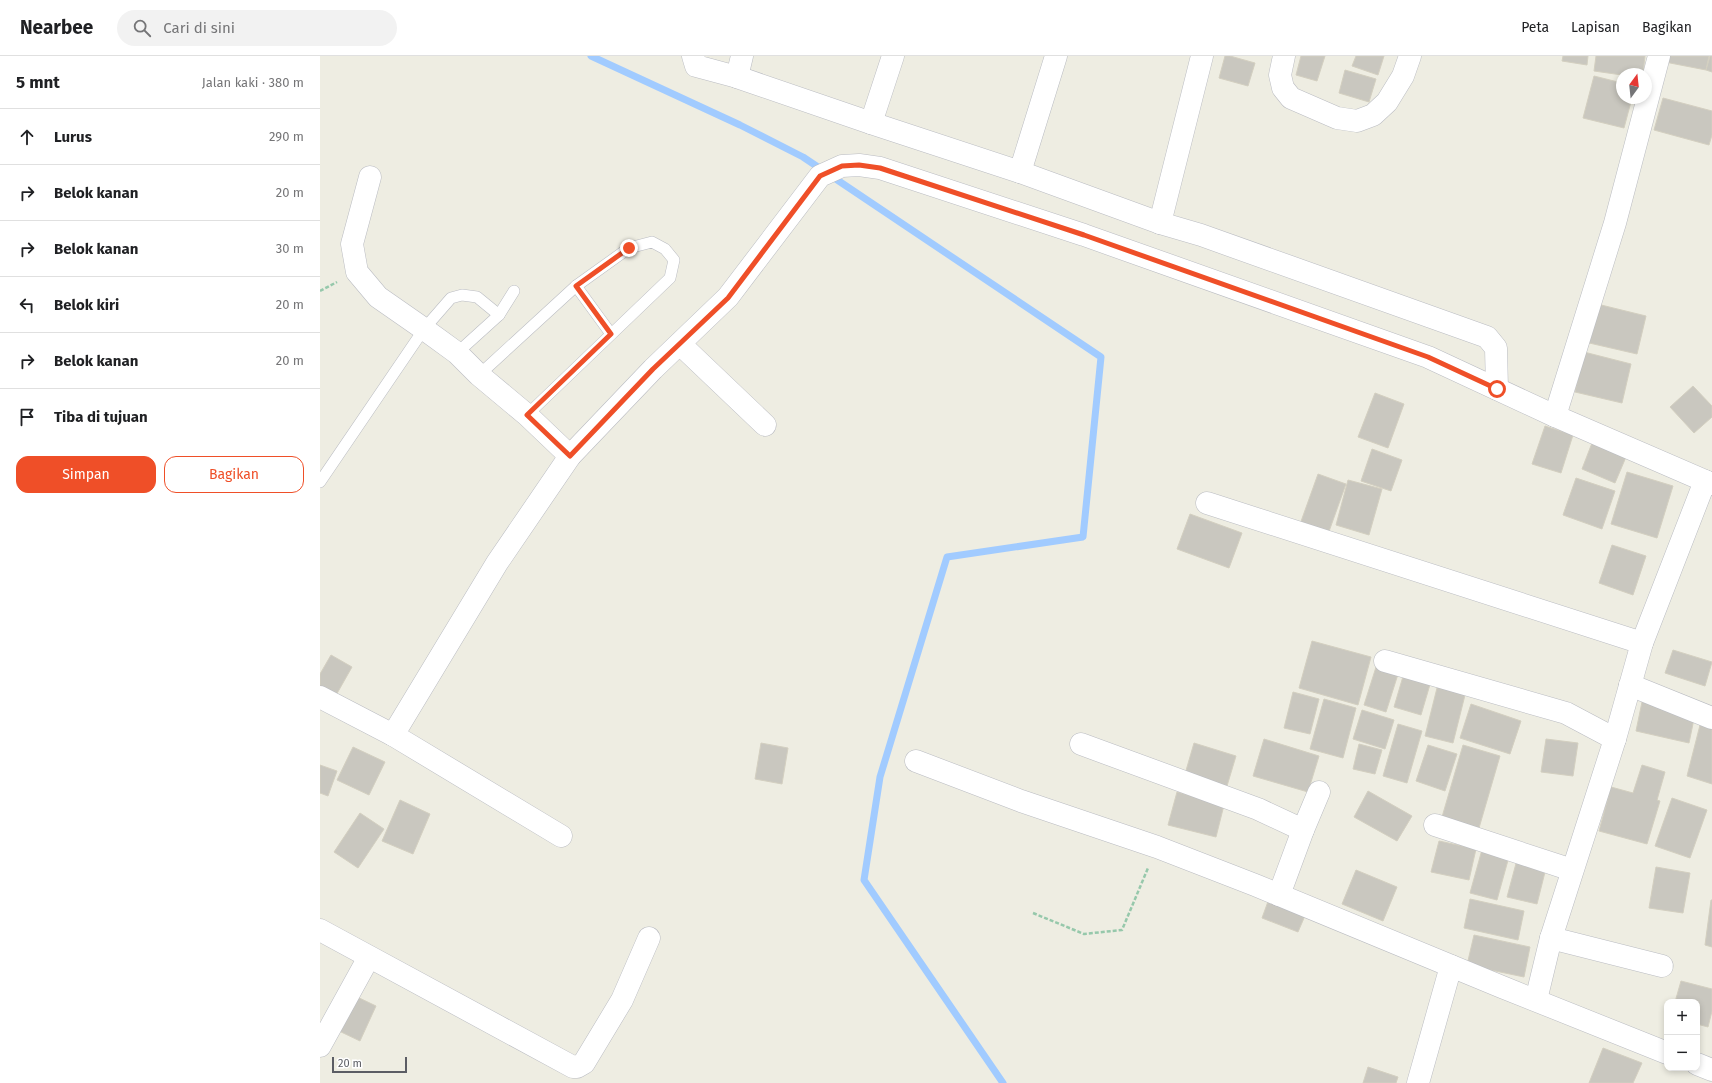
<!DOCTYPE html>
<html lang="id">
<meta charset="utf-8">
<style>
body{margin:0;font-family:"Fira Sans",sans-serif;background:#f2f2f2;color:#202124}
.controls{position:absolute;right:12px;bottom:12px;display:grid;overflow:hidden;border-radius:8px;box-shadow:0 2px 6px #0003}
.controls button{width:36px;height:36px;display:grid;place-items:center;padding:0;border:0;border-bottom:1px solid #e0e0e0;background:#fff;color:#202124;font:20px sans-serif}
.compass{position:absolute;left:1296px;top:12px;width:36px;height:36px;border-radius:50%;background:#fff;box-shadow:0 2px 6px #0003;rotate:15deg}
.scale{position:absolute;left:12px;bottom:10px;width:75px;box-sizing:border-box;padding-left:4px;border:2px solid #5b5d64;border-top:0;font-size:11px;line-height:14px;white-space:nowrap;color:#5b5d64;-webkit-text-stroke:3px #fff;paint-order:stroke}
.stop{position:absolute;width:12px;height:12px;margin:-9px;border:3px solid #ef4f28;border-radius:50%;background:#fff}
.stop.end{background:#ef4f28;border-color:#fff;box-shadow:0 1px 4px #0008}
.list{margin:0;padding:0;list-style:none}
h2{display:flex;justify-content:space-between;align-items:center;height:52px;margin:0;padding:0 16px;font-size:17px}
h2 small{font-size:13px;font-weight:400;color:#757577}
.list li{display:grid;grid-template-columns:26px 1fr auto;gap:12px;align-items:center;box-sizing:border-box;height:56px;padding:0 16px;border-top:1px solid #e0e0e0}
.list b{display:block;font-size:15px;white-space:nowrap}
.list em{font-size:13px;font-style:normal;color:#757577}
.actions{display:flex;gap:8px;padding:12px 16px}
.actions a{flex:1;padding:9px 0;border:1px solid #ef4f28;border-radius:12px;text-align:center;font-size:14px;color:#ef4f28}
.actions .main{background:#ef4f28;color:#fff}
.icon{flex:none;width:22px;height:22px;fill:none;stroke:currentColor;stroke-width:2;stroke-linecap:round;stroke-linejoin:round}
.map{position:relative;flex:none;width:1392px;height:1027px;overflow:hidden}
header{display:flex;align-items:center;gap:24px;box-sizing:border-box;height:56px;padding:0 20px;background:#fff;border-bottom:1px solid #e0e0e0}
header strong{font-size:19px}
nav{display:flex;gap:22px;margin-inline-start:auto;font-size:14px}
.search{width:280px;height:36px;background:#f2f2f2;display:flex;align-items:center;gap:10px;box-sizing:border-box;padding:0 14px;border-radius:22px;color:#757577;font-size:15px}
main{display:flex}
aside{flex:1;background:#fff}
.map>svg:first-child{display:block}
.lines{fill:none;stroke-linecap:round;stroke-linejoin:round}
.stream{stroke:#a1cbff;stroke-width:7}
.building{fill:#c9c7bf;stroke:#d3cfc0}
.lane-casing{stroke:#babcc2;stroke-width:12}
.street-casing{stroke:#babcc2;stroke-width:23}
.path{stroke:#96c8ab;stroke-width:2.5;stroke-dasharray:4 2;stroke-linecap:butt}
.lane{stroke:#fff;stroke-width:11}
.street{stroke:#fff;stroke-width:22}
.route{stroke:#ef4f28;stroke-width:5}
</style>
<header>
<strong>Nearbee</strong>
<div class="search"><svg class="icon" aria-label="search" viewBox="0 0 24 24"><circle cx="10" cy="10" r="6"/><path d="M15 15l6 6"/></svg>Cari di sini</div>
<nav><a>Peta</a><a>Lapisan</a><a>Bagikan</a></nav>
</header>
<main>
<aside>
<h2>5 mnt<small>Jalan kaki · 380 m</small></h2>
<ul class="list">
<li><svg class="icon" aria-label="ahead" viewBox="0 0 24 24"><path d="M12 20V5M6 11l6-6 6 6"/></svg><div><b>Lurus</b></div><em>290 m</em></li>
<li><svg class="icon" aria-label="right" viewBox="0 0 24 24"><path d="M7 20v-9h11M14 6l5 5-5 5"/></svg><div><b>Belok kanan</b></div><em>20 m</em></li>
<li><svg class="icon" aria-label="right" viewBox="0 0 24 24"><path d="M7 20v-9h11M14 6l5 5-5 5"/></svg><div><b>Belok kanan</b></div><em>30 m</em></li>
<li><svg class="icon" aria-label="left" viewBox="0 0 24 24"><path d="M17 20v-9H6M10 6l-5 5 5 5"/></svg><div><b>Belok kiri</b></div><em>20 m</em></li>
<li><svg class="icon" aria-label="right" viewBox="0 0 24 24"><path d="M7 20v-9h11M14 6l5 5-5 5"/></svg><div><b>Belok kanan</b></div><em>20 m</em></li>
<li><svg class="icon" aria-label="arrive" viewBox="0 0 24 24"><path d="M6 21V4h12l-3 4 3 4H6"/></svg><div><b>Tiba di tujuan</b></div></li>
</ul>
<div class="actions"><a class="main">Simpan</a><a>Bagikan</a></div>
</aside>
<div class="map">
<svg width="1392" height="1027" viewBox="0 0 1392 1027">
<rect width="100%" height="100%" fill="#eeede2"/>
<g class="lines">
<path class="stream" d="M271,0L420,69L483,101L781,301L763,481L627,501L560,721L544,824L683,1027"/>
</g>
<g class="building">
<path d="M905,0H910L935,7L928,30L899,22Z"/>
<path d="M981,0H1005L997,25L976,19Z"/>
<path d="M1036,0H1064L1058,19L1032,10Z"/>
<path d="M1243,0H1268L1267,9L1242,5Z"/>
<path d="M1276,0H1325L1323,18H1302V19L1274,15Z"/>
<path d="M1346,0H1389L1386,14L1345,6Z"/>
<path d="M1390,0H1392V16L1386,14Z"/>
<path d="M1025,14L1056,23L1049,46L1019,37Z"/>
<path d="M1274,20L1302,27V42H1312L1304,72L1263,62Z"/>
<path d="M1343,42L1392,55V79L1389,89L1334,74Z"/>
<path d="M1273,247L1326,260L1317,298L1265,286Z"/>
<path d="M1264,296L1311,308L1302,347L1255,336Z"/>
<path d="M1373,330L1392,350V361L1374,377L1350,351Z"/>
<path d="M1055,337L1084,348L1068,392L1038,381Z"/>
<path d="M1225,370L1253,379L1241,417L1212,408Z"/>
<path d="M1272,387L1306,401L1295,427L1262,413Z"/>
<path d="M1052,393L1082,404L1071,435L1041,425Z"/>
<path d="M1307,416L1353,430L1337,482L1291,468Z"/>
<path d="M998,418L1026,428L1007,481L979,471Z"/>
<path d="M1256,422L1295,435L1282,473L1243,459Z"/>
<path d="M1028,424L1062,433L1049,479L1016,469Z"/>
<path d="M870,458L922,477L909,512L857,493Z"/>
<path d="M1292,489L1326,500L1313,539L1279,527Z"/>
<path d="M992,585L1051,601L1038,649L979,632Z"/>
<path d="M1353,594L1392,606L1385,630L1345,617Z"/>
<path d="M11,599L32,611L15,641L0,632V618Z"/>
<path d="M1057,608L1079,615L1066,656L1044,649Z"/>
<path d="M1084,617L1111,625L1101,659L1074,651Z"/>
<path d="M1118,628L1146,635L1133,687L1105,680Z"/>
<path d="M973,636L999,643L990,678L964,672Z"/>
<path d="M1004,643L1036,652L1023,702L990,693Z"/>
<path d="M1322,646L1375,658L1369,687L1316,675Z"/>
<path d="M1151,648L1201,665L1190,698L1140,682Z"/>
<path d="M1042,654L1074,664L1065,693L1033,683Z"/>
<path d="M1078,668L1102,675L1087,727L1063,720Z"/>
<path d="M1380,669L1392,672V728L1367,720Z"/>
<path d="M944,683L999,700L988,736L933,720Z"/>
<path d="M1226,683L1258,687L1253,720L1221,716Z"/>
<path d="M441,687L468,692L462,728L435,723Z"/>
<path d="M874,687L916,700L907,730L865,718Z"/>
<path d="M1039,688L1062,694L1055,718L1033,713Z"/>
<path d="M1108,689L1137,698L1125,735L1096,725Z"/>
<path d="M1143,689L1180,700L1159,772L1122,761Z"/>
<path d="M33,691L65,706L49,739L17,724Z"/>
<path d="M0,709L17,715L8,740L0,737Z"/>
<path d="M1322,709L1345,716L1337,744L1340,745L1327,788L1279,775L1291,731L1313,737Z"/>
<path d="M1048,735L1092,760L1077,785L1034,761Z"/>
<path d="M857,736L904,749L896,781L848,769Z"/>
<path d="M1352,742L1387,754L1370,802L1335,790Z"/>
<path d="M80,744L110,758L93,798L62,785Z"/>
<path d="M40,757L64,773L38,812L14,796Z"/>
<path d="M1119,785L1156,793L1149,824L1111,816Z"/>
<path d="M1163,790L1190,797L1177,844L1150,837Z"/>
<path d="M1198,800L1227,808L1217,848L1187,841Z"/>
<path d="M1336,811L1370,817L1363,857L1329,852Z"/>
<path d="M1036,814L1077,831L1063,865L1022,848Z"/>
<path d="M950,840L987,855L978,876L942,862Z"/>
<path d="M1150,843L1204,855L1198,884L1144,872Z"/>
<path d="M1391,844H1392V891L1385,889Z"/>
<path d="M1154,879L1210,891L1204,921L1147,909Z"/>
<path d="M1361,925L1392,933V955L1388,971L1377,968V946H1355Z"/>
<path d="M33,939L56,950L40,985L17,974Z"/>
<path d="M1283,992L1322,1007L1313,1027H1269Z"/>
<path d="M1048,1011L1078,1021L1076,1027H1043Z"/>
</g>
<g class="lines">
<g class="lane-casing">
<g id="lane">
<path d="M256,230L291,278"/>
<path d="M137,297L179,259L194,235"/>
<path d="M159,319L256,230L309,192L332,186L345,193L354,204L350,222L207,359"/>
<path d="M0,426L104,273L131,242L142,239L157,241L179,259"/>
</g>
</g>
<g class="street-casing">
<g id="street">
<path d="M373,0L376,10L417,21L551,67L700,116L840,167L881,179L1167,281L1176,292L1177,333"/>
<path d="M964,0L960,19L963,32L971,42L1017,62L1037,65L1053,59L1067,46L1083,20L1090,0"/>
<path d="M417,21L422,0"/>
<path d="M551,67L573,0"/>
<path d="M700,116L736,0"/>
<path d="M50,121L32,188L37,216L58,241L104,273L137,297L159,319L207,359L250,400"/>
<path d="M840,167L882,0"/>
<path d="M360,288L445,369"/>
<path d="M1235,360L1295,167L1339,0"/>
<path d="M887,447L1322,587"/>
<path d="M1065,605L1246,657L1295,683"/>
<path d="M1310,629L1392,662"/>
<path d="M0,641L73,679L241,780"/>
<path d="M73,679L177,507L250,400L333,313L408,241L500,120L522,110L539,109L560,112L764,179L1108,301L1235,360L1392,428"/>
<path d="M761,688L938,753L983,774"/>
<path d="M596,705L701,745L837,791L935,829L1182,931L1347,997"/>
<path d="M1115,769L1252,814"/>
<path d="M959,839L983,774L999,736"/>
<path d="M0,874L253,1011H257L264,1007L302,944L329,882"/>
<path d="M1231,882L1342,910"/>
<path d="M1216,944L1231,882L1295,683L1322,587L1385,425"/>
<path d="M0,990L49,901"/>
<path d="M1377,1008L1392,1014"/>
<path d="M1098,1027L1131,910"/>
</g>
</g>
<g class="path">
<path d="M0,235L17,226"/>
<path d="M713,857L764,878L802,874L828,812"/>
</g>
<use href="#lane" class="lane"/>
<use href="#street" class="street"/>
</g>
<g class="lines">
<path class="route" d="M309,192L256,230L291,278L207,359L250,400L333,313L408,242L500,120L522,110L539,109L560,112L764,179L1108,301L1177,333"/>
</g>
</svg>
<div class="controls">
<button>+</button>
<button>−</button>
</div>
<svg class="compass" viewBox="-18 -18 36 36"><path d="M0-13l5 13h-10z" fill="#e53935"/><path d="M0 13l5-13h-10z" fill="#757577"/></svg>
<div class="scale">20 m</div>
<div class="stop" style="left:1177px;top:333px"></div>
<div class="stop end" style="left:309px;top:192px"></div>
</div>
</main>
